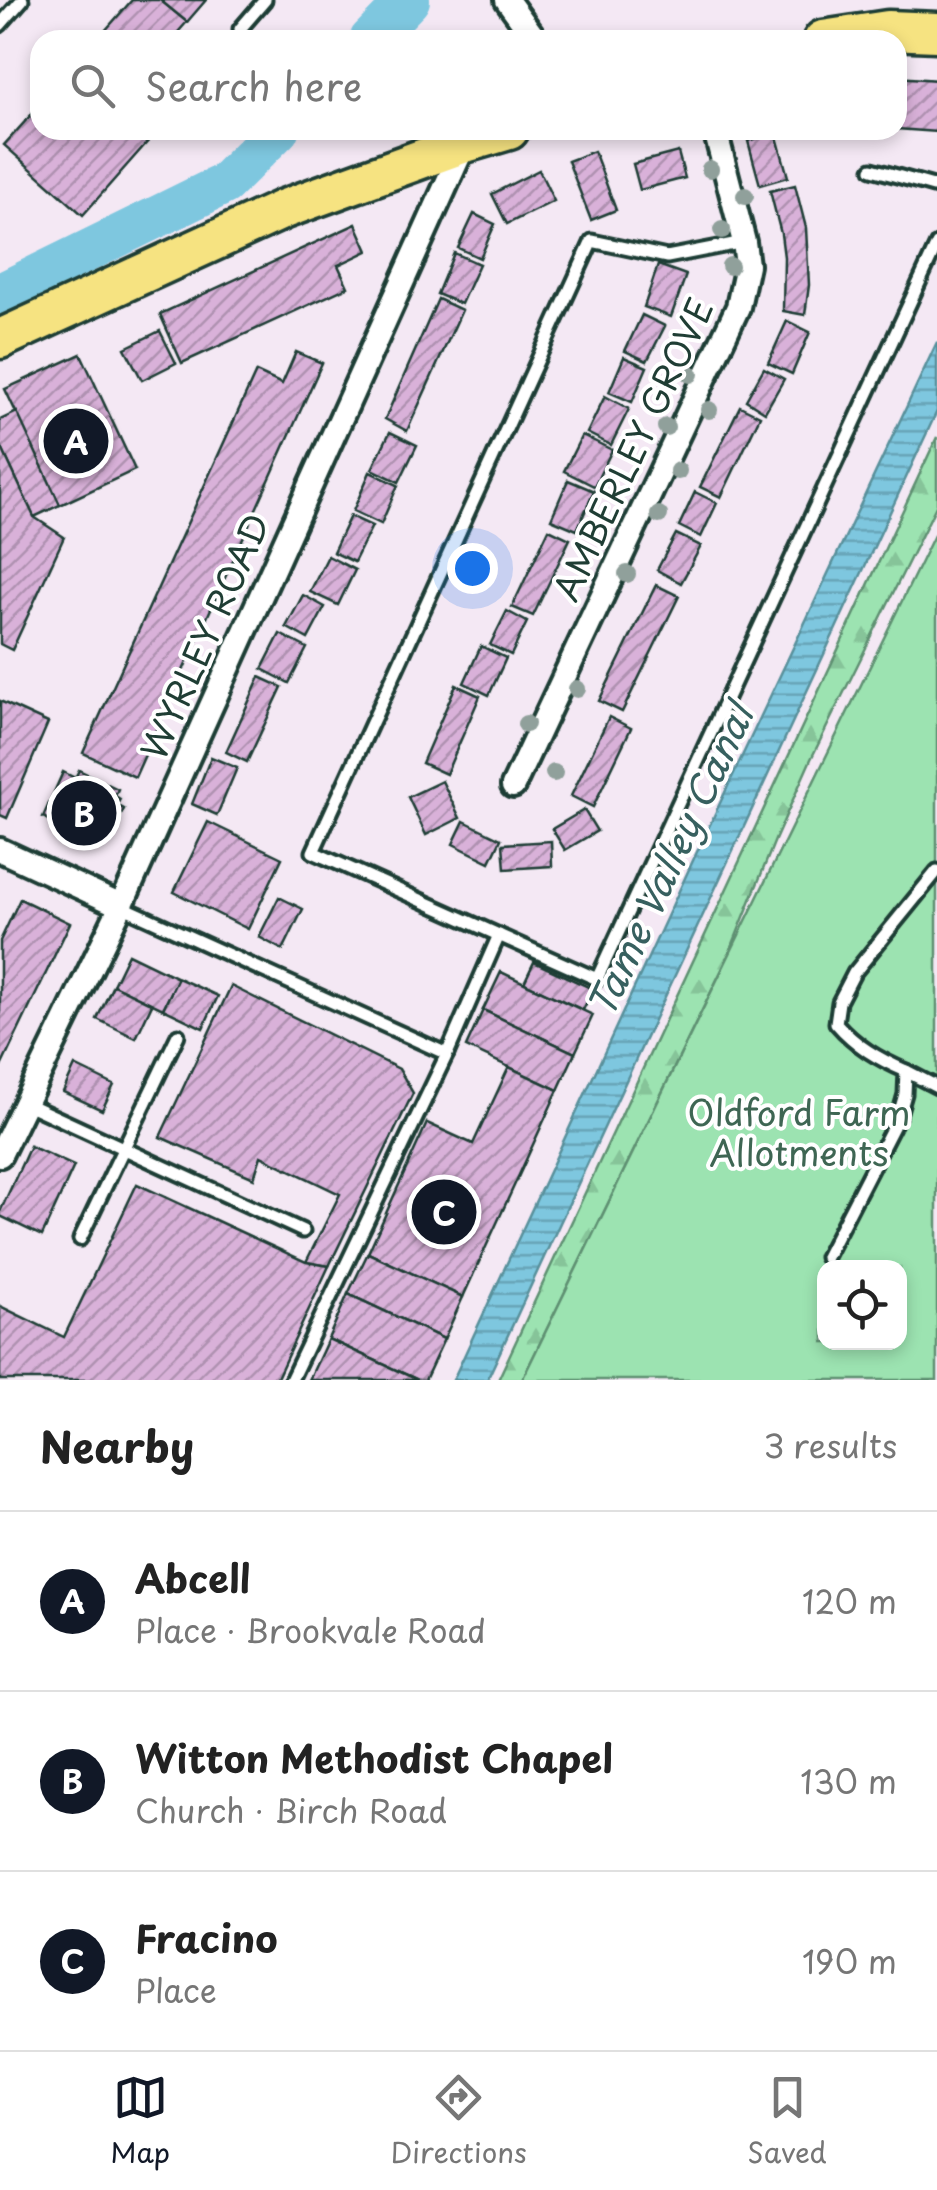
<!DOCTYPE html>
<meta charset="utf-8">
<style>
body{margin:0;font-family:"Playpen Sans",sans-serif;background:#f6f6f6;color:#222}
.controls{position:absolute;right:30px;bottom:30px;display:grid;overflow:hidden;border-radius:20px;box-shadow:0 5px 15px #0003}
.controls button{width:90px;height:90px;display:grid;place-items:center;padding:0;border:0;border-bottom:2px solid #e0e0e0;background:#fff;color:#222;font:50px sans-serif}
.you{position:absolute;left:472px;top:568px;width:35px;height:35px;margin:-25px;border:8px solid #fff;border-radius:50%;background:#1a73e8;box-shadow:0 0 0 15px #1a73e833}
.badge{display:grid;place-items:center;width:65px;height:65px;border-radius:50%;background:#111827;color:#fff;font-size:32px;font-weight:700}
.pin{position:absolute;translate:-50% -50%;border:5px solid #fff;box-shadow:0 2px 10px #0006}
.list{margin:0;padding:0;list-style:none}
h2{display:flex;justify-content:space-between;align-items:center;height:130px;margin:0;padding:0 40px;font-size:42px}
h2 small{font-size:32px;font-weight:400;color:#767676}
.list li{display:grid;grid-template-columns:65px 1fr auto;gap:30px;align-items:center;box-sizing:border-box;height:180px;padding:0 40px;border-top:2px solid #e0e0e0}
.list b{display:block;font-size:38px;white-space:nowrap}
.list p{margin:0;font-size:32px;white-space:nowrap;color:#767676}
.list em{font-size:32px;font-style:normal;color:#767676}
.icon{flex:none;width:55px;height:55px;fill:none;stroke:currentColor;stroke-width:2;stroke-linecap:round;stroke-linejoin:round}
.map{position:relative;flex:none;width:937px;height:1380px;overflow:hidden}
.search{position:absolute;background:#fff;box-shadow:0 5px 15px #0003;left:30px;right:30px;top:30px;height:110px;display:flex;align-items:center;gap:25px;box-sizing:border-box;padding:0 35px;border-radius:30px;color:#767676;font-size:38px}
.sheet{height:670px;background:#fff}
nav{display:flex;justify-content:space-around;align-items:center;box-sizing:border-box;height:140px;border-top:2px solid #e0e0e0;background:#fff;font-size:28px;color:#767676}
nav a{display:grid;justify-items:center;gap:5px}
nav .on{color:#111827}
.map>svg:first-child{display:block}
.forest{fill:url(#forest-firs);stroke:#5e9072;stroke-width:2.5}
.green{fill:#9ce3b1;stroke:#5e9072;stroke-width:2.5;fill-rule:evenodd}
.water{fill:url(#water-rules);stroke:#58909b;stroke-width:2.5}
.lines{fill:none;stroke-linecap:round;stroke-linejoin:round}
.river{stroke:#7ec7df;stroke-width:42}
.building{fill:url(#building-hatch);stroke:#1f3d34;stroke-width:2.5}
.lane-casing{stroke:#1f3d34;stroke-width:19}
.street-casing{stroke:#1f3d34;stroke-width:30}
.primary-casing{stroke:#1f3d34;stroke-width:45}
.lane{stroke:#fff;stroke-width:11}
.street{stroke:#fff;stroke-width:22}
.primary{stroke:#f6e381;stroke-width:38}
.tree{fill:#90a09b}
.labels{text-anchor:middle;dominant-baseline:central;stroke-width:8;stroke-linejoin:round;paint-order:stroke}
.street-label{font-size:35px;fill:#1f3d34;stroke:#fff}
.park-label{font-size:35px;fill:#3e6653;stroke:#fff}
.water-label{font-size:38px;font-style:italic;fill:#37605f;stroke:#fff}
</style>
<div class="map">
<svg width="937" height="1380" viewBox="0 0 937 1380">
<defs>
<pattern id="forest-firs" width="22" height="20" patternUnits="userSpaceOnUse" patternTransform="scale(2.5)"><rect width="22" height="20" fill="#9ce3b1"/><path d="M5 1l3.5 6h-7zM16 11l3.5 6h-7z" fill="#86c499"/></pattern>
<pattern id="water-rules" width="6" height="5" patternUnits="userSpaceOnUse" patternTransform="scale(2.5)"><rect width="6" height="5" fill="#7ec7df"/><path d="M0 2.5h6" fill="none" stroke="#67a3b6"/></pattern>
<pattern id="building-hatch" width="6" height="6" patternUnits="userSpaceOnUse" patternTransform="scale(2.5)"><rect width="6" height="6" fill="#d9b1d9"/><path d="M-1 1l2-2M0 6l6-6M5 7l2-2" fill="none" stroke="#af91b1"/></pattern>
</defs>
<rect width="100%" height="100%" fill="#f4e8f4"/>
<filter id="ink" filterUnits="userSpaceOnUse"><feTurbulence type="fractalNoise" baseFrequency=".01" numOctaves="2"/><feDisplacementMap in="SourceGraphic" scale="20" xChannelSelector="R" yChannelSelector="G"/><feConvolveMatrix kernelMatrix="1 2 1 2 8 2 1 2 1" color-interpolation-filters="sRGB"/></filter>
<g filter="url(#ink)">
<path class="forest" d="M937,437V504L811,759L775,840L727,959L522,1380H498Z"/>
<path class="green" d="M937,529V1380H522ZM824,1268H900V1342H824Z"/>
<path class="water" d="M937,342V411L487,1380H453L696,854Z"/>
<g class="lines">
<g class="river">
<path d="M370,40L409,0"/>
<path d="M0,294L224,184L278,130"/>
</g>
</g>
<g class="building">
<path d="M132,0H160L187,22L171,40H97Z"/>
<path d="M160,0H206L187,22Z"/>
<path d="M897,77L937,80V132L897,129Z"/>
<path d="M40,105V130H158L83,215L4,145Z"/>
<path d="M776,133L788,177L760,185L748,141Z"/>
<path d="M594,151L616,210L591,220L568,161Z"/>
<path d="M678,152L685,178L640,190L633,164Z"/>
<path d="M539,170L554,201L507,224L492,194Z"/>
<path d="M795,185L806,228L809,285L805,315L783,311L784,257L781,234L770,191Z"/>
<path d="M474,214L495,224L480,258L458,248Z"/>
<path d="M356,224L368,251L338,265L348,287L182,363L160,314Z"/>
<path d="M454,253L479,264L461,304L437,294Z"/>
<path d="M658,265L686,275L671,317L644,307Z"/>
<path d="M438,299L462,310L407,431L385,419Z"/>
<path d="M642,315L665,326L647,361L625,351Z"/>
<path d="M787,321L810,332L792,374L768,363Z"/>
<path d="M160,331L176,363L142,380L125,348Z"/>
<path d="M296,352L322,363L135,777L83,753L256,372L282,384Z"/>
<path d="M81,354L135,470L60,505L5,389Z"/>
<path d="M624,357L647,367L632,402L609,392Z"/>
<path d="M764,368L784,379L765,412L746,400Z"/>
<path d="M605,396L629,409L611,445L587,433Z"/>
<path d="M740,406L760,416L721,497L700,487Z"/>
<path d="M17,412L60,505L34,517L0,444V420Z"/>
<path d="M390,432L417,445L399,482L372,469Z"/>
<path d="M582,435L612,450L594,486L564,471Z"/>
<path d="M0,444L34,517L64,537L12,650L0,644Z"/>
<path d="M370,472L398,485L381,524L353,511Z"/>
<path d="M568,480L594,491L577,530L551,519Z"/>
<path d="M695,492L717,503L701,537L679,526Z"/>
<path d="M350,516L372,526L354,562L333,552Z"/>
<path d="M549,529L570,539L533,616L512,607Z"/>
<path d="M676,534L701,546L681,583L657,570Z"/>
<path d="M328,556L355,570L338,605L310,592Z"/>
<path d="M656,585L679,596L622,712L599,701Z"/>
<path d="M303,595L325,607L308,639L286,627Z"/>
<path d="M507,611L527,622L511,655L490,645Z"/>
<path d="M280,634L307,648L289,683L262,669Z"/>
<path d="M481,646L506,658L489,695L464,683Z"/>
<path d="M260,677L282,687L247,762L226,752Z"/>
<path d="M456,685L480,696L446,774L422,763Z"/>
<path d="M0,701L48,723L7,818L0,815Z"/>
<path d="M609,717L631,728L593,807L571,796Z"/>
<path d="M211,757L237,768L217,815L192,804Z"/>
<path d="M79,770L118,789L115,796L120,799L117,805L124,809L109,840L104,837L101,842L95,839L91,848L51,828L54,822L43,817L63,772L75,778Z"/>
<path d="M442,781L460,818L426,835L408,797Z"/>
<path d="M584,810L597,831L565,850L552,829Z"/>
<path d="M464,821L501,839L490,862L453,844Z"/>
<path d="M208,822L282,858L248,929L174,892Z"/>
<path d="M551,841L552,866L505,869L503,844Z"/>
<path d="M279,897L303,909L283,950L259,937Z"/>
<path d="M20,899L70,923L0,1069V941Z"/>
<path d="M128,954L178,978L163,1009L113,985Z"/>
<path d="M534,962L593,989L583,1010L524,983Z"/>
<path d="M501,972L593,1015L575,1053L483,1010Z"/>
<path d="M178,978L218,996L203,1028L163,1009Z"/>
<path d="M113,985L152,1004L136,1038L97,1019Z"/>
<path d="M231,986L399,1069L413,1093L329,1266L306,1262L340,1194L261,1156L254,1178L160,1137Z"/>
<path d="M483,1010L575,1053L558,1090L466,1047Z"/>
<path d="M75,1066L114,1085L102,1110L63,1092Z"/>
<path d="M509,1067L558,1090L463,1297L368,1253L427,1123L473,1144Z"/>
<path d="M30,1146L74,1166L42,1236L0,1216V1212Z"/>
<path d="M137,1184L306,1262L329,1266L276,1380H0V1306L64,1337Z"/>
<path d="M368,1253L463,1297L444,1339L348,1294Z"/>
<path d="M348,1294L444,1339L425,1380H418L328,1339Z"/>
<path d="M328,1339L418,1380H309Z"/>
</g>
<g class="lines">
<g class="lane-casing">
<g id="lane">
<path d="M0,25L22,0"/>
<path d="M240,29L265,0"/>
<path d="M872,169L937,187"/>
<path d="M744,242L667,257L592,241L313,852L597,979L937,244"/>
<path d="M121,906L447,1054"/>
<path d="M906,1071L937,1087"/>
<path d="M25,1103L303,1231"/>
<path d="M80,1239L178,1035"/>
<path d="M826,1257L899,1115L905,1094L906,1071C878,1059 856,1046 836,1023L839,1002L854,973L937,871"/>
<path d="M291,1380L447,1054L499,935"/>
</g>
</g>
<g class="street-casing">
<g id="street">
<path d="M507,0L536,40"/>
<path d="M513,786L738,307L747,265L744,242L715,130"/>
<path d="M0,850L121,906"/>
<path d="M0,1155L121,906L465,143"/>
</g>
</g>
<g class="primary-casing">
<g id="primary">
<path d="M823,40L888,30L937,32"/>
<path d="M0,339L284,209L465,143L509,130"/>
</g>
</g>
<use href="#lane" class="lane"/>
<use href="#street" class="street"/>
<use href="#primary" class="primary"/>
</g>
<g class="tree">
<circle cx="710" cy="169" r="9"/>
<circle cx="745" cy="196" r="9"/>
<circle cx="722" cy="230" r="9"/>
<circle cx="730" cy="266" r="9"/>
<circle cx="690" cy="374" r="9"/>
<circle cx="709" cy="410" r="9"/>
<circle cx="666" cy="427" r="9"/>
<circle cx="678" cy="471" r="9"/>
<circle cx="659" cy="515" r="9"/>
<circle cx="627" cy="574" r="9"/>
<circle cx="577" cy="689" r="9"/>
<circle cx="526" cy="724" r="9"/>
<circle cx="554" cy="773" r="9"/>
</g>
</g>
<g class="labels">
<g class="street-label">
<text transform="translate(632 449) rotate(-65)">AMBERLEY GROVE</text>
<text transform="translate(204 636) rotate(-66)">WYRLEY ROAD</text>
</g>
<g class="park-label">
<text x="799" y="1111">Oldford Farm<tspan x="799" dy="40">Allotments</tspan></text>
</g>
<g class="water-label">
<text transform="translate(669 860) rotate(-65)">Tame Valley Canal</text>
</g>
</g>
</svg>
<div class="controls">
<button><svg class="icon" aria-label="locate" viewBox="0 0 24 24"><circle cx="12" cy="12" r="6"/><path d="M12 2v4M12 18v4M2 12h4M18 12h4"/></svg></button>
</div>
<div class="you"></div>
<div class="pin badge" style="left:76px;top:441px">A</div>
<div class="pin badge" style="left:84px;top:813px">B</div>
<div class="pin badge" style="left:444px;top:1212px">C</div>
<div class="search"><svg class="icon" aria-label="search" viewBox="0 0 24 24"><circle cx="10" cy="10" r="6"/><path d="M15 15l6 6"/></svg>Search here</div>
</div>
<section class="sheet">
<h2>Nearby<small>3 results</small></h2>
<ul class="list">
<li><span class="badge">A</span><div><b>Abcell</b><p>Place · Brookvale Road</p></div><em>120 m</em></li>
<li><span class="badge">B</span><div><b>Witton Methodist Chapel</b><p>Church · Birch Road</p></div><em>130 m</em></li>
<li><span class="badge">C</span><div><b>Fracino</b><p>Place</p></div><em>190 m</em></li>
</ul>
</section>
<nav>
<a class="on"><svg class="icon" aria-label="map" viewBox="0 0 24 24"><path d="M3 6l6-2 6 2 6-2v14l-6 2-6-2-6 2zM9 4v14M15 6v14"/></svg>Map</a>
<a><svg class="icon" aria-label="directions" viewBox="0 0 24 24"><path d="M12 3l9 9-9 9-9-9zM9 14v-3h6M13 9l2 2-2 2"/></svg>Directions</a>
<a><svg class="icon" aria-label="saved" viewBox="0 0 24 24"><path d="M7 4h10v16l-5-4-5 4z"/></svg>Saved</a>
</nav>
